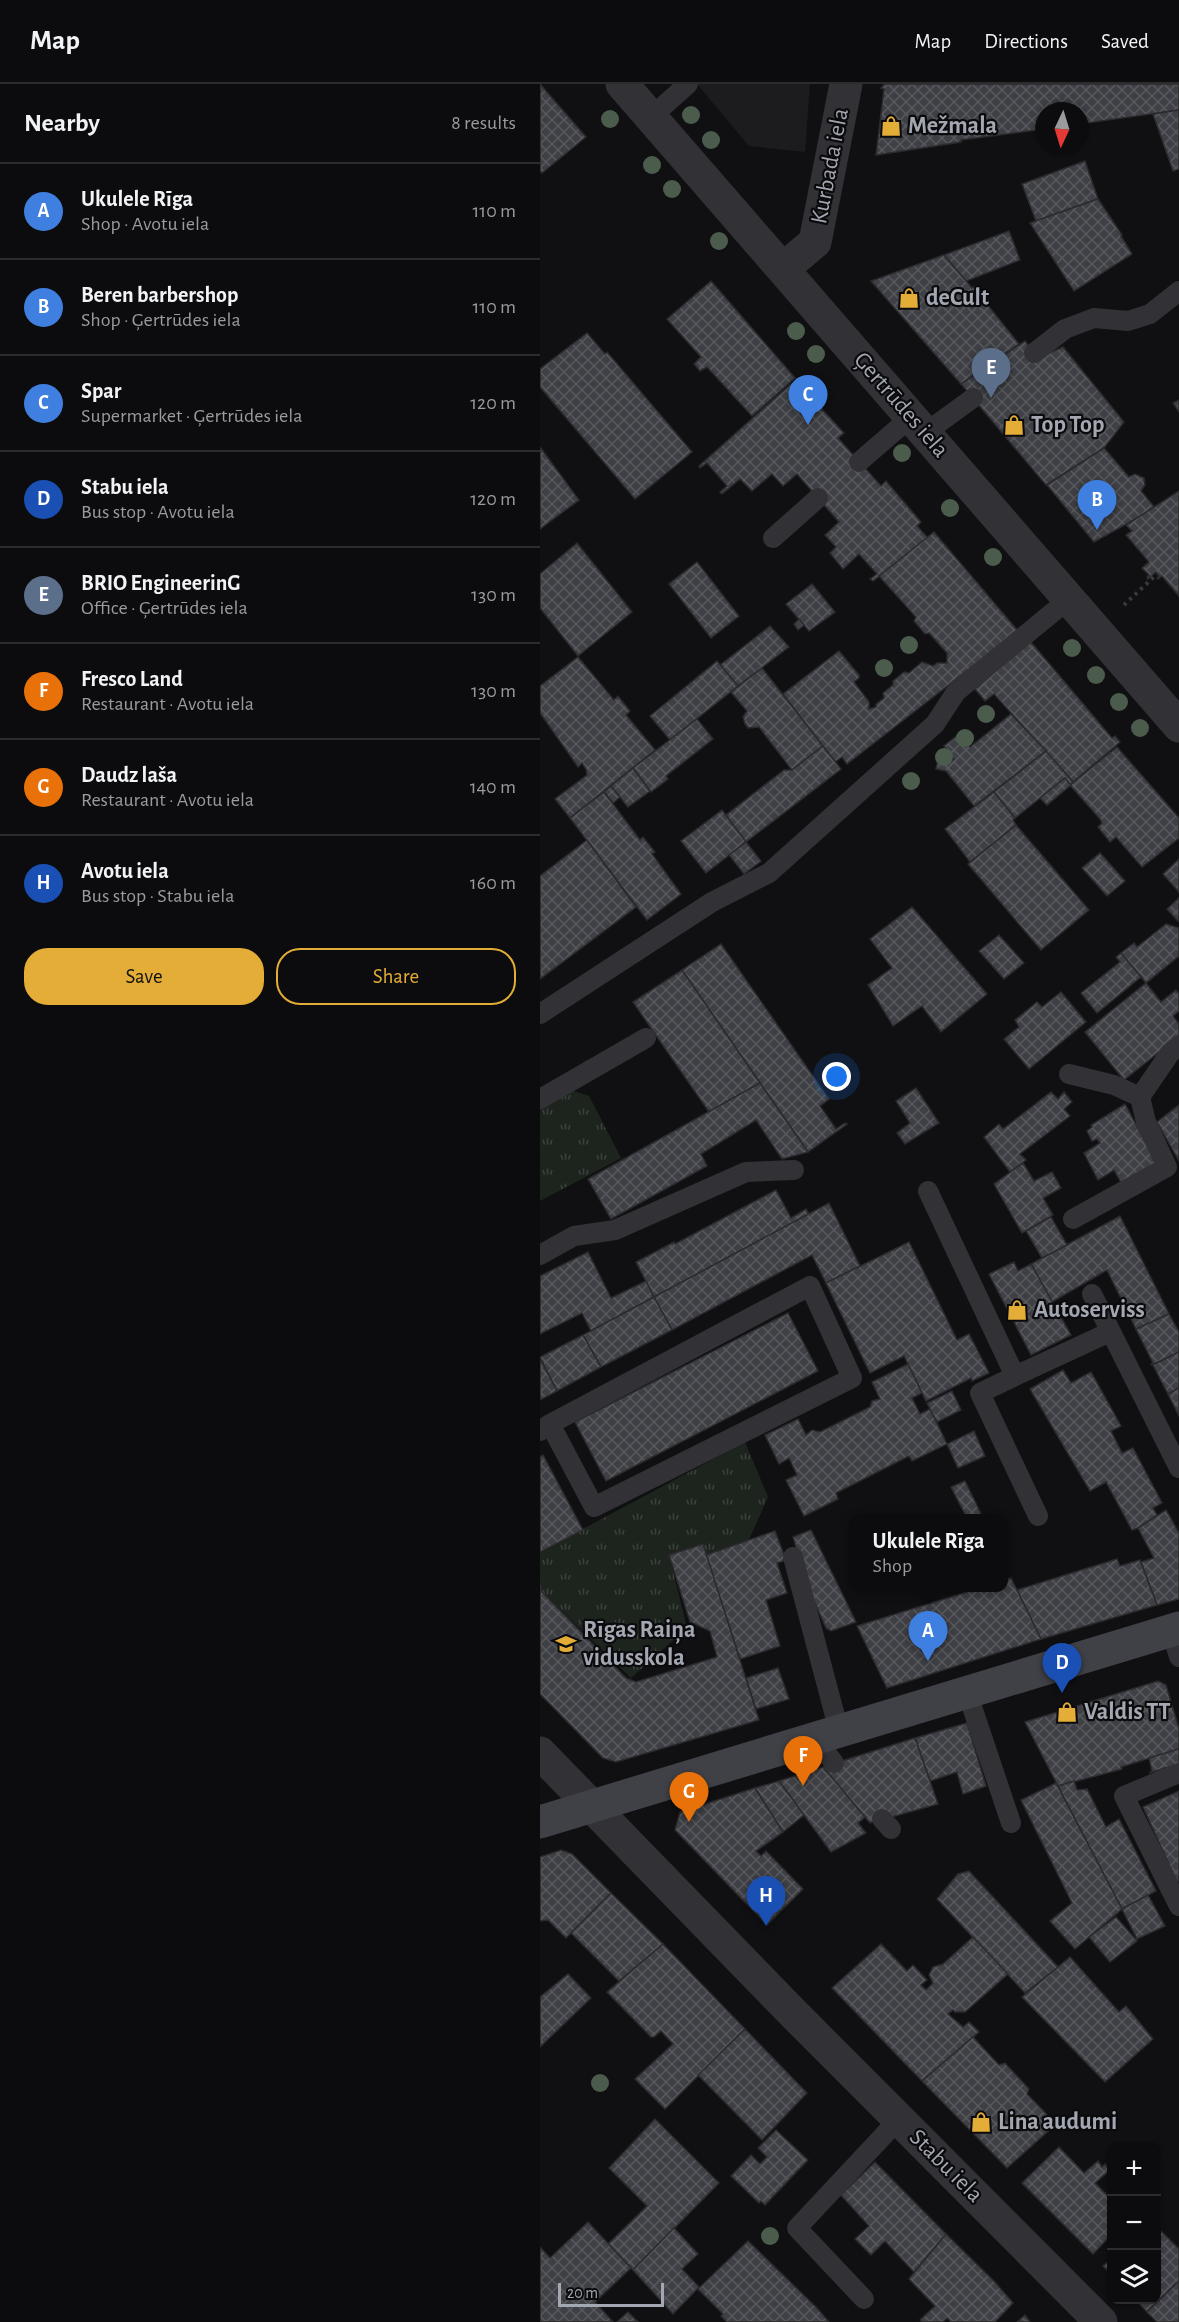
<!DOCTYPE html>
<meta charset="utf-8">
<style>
body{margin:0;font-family:"Alegreya Sans",sans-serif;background:#1a1a1c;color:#f1f3f6}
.controls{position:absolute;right:18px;bottom:18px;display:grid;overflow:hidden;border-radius:12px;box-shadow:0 2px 4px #0004}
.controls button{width:54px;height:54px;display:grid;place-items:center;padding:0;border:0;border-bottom:2px solid #2c2c2e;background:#0c0c0e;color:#f1f3f6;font:30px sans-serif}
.compass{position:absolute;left:495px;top:18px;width:54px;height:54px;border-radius:50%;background:#0c0c0e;box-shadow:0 2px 4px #0004;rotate:184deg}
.scale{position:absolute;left:18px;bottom:15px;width:106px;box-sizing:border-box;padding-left:6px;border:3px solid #a3a7b1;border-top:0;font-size:16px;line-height:21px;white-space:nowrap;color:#a3a7b1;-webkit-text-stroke:4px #0b0b0d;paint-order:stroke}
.you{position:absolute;left:297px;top:993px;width:21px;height:21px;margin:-15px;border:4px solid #fff;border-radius:50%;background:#1a73e8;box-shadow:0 0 0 9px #1a73e833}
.badge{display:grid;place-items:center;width:39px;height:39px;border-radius:50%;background:#e3ad37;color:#fff;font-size:20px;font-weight:700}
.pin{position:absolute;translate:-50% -50px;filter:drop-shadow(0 2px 3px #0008)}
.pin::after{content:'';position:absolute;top:32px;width:21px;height:18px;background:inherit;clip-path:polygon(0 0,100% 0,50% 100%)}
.popup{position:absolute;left:309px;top:1430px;width:159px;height:78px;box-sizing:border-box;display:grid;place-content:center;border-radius:12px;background:#0c0c0e;filter:drop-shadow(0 2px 4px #0005);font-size:20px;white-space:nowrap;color:#9a9b9e}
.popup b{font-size:22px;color:#f1f3f6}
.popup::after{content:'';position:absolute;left:50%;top:100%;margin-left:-12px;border:12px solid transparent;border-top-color:#0c0c0e}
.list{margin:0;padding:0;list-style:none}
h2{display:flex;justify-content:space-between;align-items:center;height:78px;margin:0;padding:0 24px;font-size:26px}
h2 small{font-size:20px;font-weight:400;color:#9a9b9e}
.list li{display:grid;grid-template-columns:39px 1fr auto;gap:18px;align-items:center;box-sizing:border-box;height:96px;padding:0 24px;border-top:2px solid #2c2c2e}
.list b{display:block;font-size:22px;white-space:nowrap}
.list p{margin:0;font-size:20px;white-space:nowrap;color:#9a9b9e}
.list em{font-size:20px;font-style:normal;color:#9a9b9e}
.actions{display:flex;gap:12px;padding:18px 24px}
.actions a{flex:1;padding:14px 0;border:2px solid #e3ad37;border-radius:24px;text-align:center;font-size:21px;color:#e3ad37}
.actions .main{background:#e3ad37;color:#111}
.icon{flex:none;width:33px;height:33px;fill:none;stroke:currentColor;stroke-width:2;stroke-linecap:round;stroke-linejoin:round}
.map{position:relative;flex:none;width:639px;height:2238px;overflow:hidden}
header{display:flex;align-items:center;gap:36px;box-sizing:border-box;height:84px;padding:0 30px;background:#0c0c0e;border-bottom:2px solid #2c2c2e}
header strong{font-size:28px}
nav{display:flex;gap:33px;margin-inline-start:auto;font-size:21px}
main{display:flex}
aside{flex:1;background:#0c0c0e}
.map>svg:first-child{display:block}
.built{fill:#1c1c1e}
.grass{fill:url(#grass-tufts)}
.building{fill:url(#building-cross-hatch);stroke:#2b2a2d;stroke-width:1.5}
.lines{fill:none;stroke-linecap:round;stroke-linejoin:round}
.path{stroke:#38393d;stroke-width:4;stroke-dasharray:3 4.5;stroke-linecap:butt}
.lane{stroke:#323236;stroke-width:20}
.street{stroke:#323236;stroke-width:33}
.secondary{stroke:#404146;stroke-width:33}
.tree{fill:#4b5c4d}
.labels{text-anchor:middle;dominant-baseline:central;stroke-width:4.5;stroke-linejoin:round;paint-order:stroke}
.poi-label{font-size:24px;font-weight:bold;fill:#a3a7b1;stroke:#0b0b0d;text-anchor:start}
.street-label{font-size:24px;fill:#a3a7b1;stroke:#0b0b0d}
</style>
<header>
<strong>Map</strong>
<nav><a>Map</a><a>Directions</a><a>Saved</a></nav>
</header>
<main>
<aside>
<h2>Nearby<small>8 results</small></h2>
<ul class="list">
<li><span class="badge" style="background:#3f7fe0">A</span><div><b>Ukulele Rīga</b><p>Shop · Avotu iela</p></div><em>110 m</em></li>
<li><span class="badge" style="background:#3f7fe0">B</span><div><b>Beren barbershop</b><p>Shop · Ģertrūdes iela</p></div><em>110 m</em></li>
<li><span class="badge" style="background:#3f7fe0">C</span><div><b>Spar</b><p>Supermarket · Ģertrūdes iela</p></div><em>120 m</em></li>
<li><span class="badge" style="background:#1a4fb4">D</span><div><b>Stabu iela</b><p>Bus stop · Avotu iela</p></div><em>120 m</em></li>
<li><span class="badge" style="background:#5c6f8a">E</span><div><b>BRIO EngineerinG</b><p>Office · Ģertrūdes iela</p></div><em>130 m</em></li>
<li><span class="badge" style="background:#e8710a">F</span><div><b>Fresco Land</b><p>Restaurant · Avotu iela</p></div><em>130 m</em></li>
<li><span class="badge" style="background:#e8710a">G</span><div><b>Daudz laša</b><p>Restaurant · Avotu iela</p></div><em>140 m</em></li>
<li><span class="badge" style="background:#1a4fb4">H</span><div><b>Avotu iela</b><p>Bus stop · Stabu iela</p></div><em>160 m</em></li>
</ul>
<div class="actions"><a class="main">Save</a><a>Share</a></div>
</aside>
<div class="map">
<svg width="639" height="2238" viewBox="0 0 639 2238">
<defs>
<pattern id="grass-tufts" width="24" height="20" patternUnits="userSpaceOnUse" patternTransform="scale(1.5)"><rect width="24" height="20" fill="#1d241e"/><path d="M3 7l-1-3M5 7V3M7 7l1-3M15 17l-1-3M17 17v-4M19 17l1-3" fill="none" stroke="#3b413c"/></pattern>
<pattern id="building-cross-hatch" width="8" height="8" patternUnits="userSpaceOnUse" patternTransform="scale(1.5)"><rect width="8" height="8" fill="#3f4045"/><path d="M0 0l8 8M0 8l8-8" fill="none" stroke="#58595d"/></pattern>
</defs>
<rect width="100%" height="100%" fill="#101012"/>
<path class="built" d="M157,0H270L265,68L209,62Z"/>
<g class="grass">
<path d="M28,1005L49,1012L81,1074L0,1117V1022Z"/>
<path d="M205,1358L228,1413L208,1458L166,1471L163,1460L129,1471L147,1544L91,1594L0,1506V1468Z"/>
</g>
<g class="building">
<path d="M0,0L46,53L2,89L0,87Z"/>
<path d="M344,0H639V26L540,40V27H504V45L421,56V58L336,71L344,5L341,4Z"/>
<path d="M639,26V85L633,87L613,30Z"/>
<path d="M545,77L558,115L496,137L482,100Z"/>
<path d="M558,115L582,151L581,152L592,170L534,207L490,139Z"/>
<path d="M469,147L480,176L426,197L404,171Z"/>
<path d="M404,171L432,204L435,202L448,217L446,219L479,260L421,300L331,197Z"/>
<path d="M171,197L255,294L212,332L167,283L160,287L154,280L161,273L127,235Z"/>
<path d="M47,249L65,270L67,268L152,368L95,415L0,303V285Z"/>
<path d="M485,257L498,274L523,263L584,338L564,364L506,401L421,300Z"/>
<path d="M251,300L262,313L267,309L304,349L298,354L341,402L346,397L381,438L377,442L388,454L333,497L330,495L337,490L319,470L303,485L290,469L296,463L285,451L299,438L257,390L243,402L232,390L212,407L200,395L182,410L180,408L187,402L167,379L160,384L159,382Z"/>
<path d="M639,316V328L633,319Z"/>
<path d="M0,363L39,416L0,445Z"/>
<path d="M564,364L589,393L595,390L604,394L605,401L601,407L615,424L554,458L507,401Z"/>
<path d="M639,407V512L622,492L618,495L617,494L619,492L616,488L608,495L607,493L609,491L602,484L609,478L586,451L592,447L586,441Z"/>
<path d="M394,448L478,547L307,680L302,673L295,678L243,610L299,567L319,591V594L314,598L329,618V625L336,623V620L344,614L343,609L353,601V597L364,588L369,589L382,578L393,582L397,579H407V569L389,549L385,550L374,537L376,533L339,492Z"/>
<path d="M37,459L92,528L38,572L0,524V490Z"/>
<path d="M157,478L199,532L171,554L129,500Z"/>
<path d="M272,500L295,528L269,547L246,520Z"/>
<path d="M259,535L264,541L258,546L254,540Z"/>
<path d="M230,542L249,563L198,602L180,581Z"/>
<path d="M490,557L572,654L575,652L580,658L533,698L454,610L445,617L435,605Z"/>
<path d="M38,573L74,616L78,612L90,627L86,631L115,666L30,734L15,715L47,691L46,685L42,679L38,683L0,629V602Z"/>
<path d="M177,577L198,602L130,656L110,632Z"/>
<path d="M222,584L283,662L252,686L219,643L208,644L205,640L203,633L207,627L191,608Z"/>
<path d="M471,630L506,667L434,722L406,687L396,685L398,675L412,677L414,675L404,662L419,650L430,663Z"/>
<path d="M157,635L173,655L126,692L128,695L111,708L93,684Z"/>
<path d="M283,662L301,685L206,758L186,731L244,686H252Z"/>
<path d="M577,663L639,734V754L602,783L576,753L570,758L558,743L562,739L560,735L530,701Z"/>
<path d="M506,667L533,698L530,701L525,694L475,734L454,708Z"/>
<path d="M93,684L110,707L88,723L71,702Z"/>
<path d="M525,694L531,701L507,721L500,714Z"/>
<path d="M71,702L80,713L73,719L64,708Z"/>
<path d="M64,708L100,756L103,753L115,768L112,770L141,810L107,836L30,734Z"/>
<path d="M454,708L475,734L473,736L476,741L430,778L405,745Z"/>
<path d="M182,726L206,758L166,789L141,757Z"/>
<path d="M476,741L549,826L501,866L428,780Z"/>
<path d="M47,756L96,823L0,895V792Z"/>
<path d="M206,758L221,777L204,790L189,771Z"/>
<path d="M560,769L585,797L567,812L542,784Z"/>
<path d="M639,775V808L623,790Z"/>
<path d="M639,814V837H638L627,825Z"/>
<path d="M372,823L447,910L401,948L382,922L353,942L328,901L352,884L330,855Z"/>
<path d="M626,840L639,844V872L606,899L581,869L594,859L597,863Z"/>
<path d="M459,851L484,879L464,895L439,867Z"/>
<path d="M181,860L289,1015L280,1022L296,1045L305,1039L307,1040L268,1068L142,886Z"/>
<path d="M581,869L601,893L557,929L541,909L580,878L576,873Z"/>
<path d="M142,886L220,999L169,1028L93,918Z"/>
<path d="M606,899L621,918L636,906L639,910V927L633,932L639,940V952L584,996L545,948Z"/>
<path d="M521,908L546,938L489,985L464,955L479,943L475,936L497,918L502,923Z"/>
<path d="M220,999L268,1068L242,1075L216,1036L161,1070L167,1082L71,1135L48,1095Z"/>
<path d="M376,1004L399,1039L365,1060L357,1049L370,1039L356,1017Z"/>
<path d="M511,1008L518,1015L524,1008L532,1018L524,1025L530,1032L480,1070L486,1076L470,1088L444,1053L459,1040L463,1045Z"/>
<path d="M585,1020L617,1080L583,1102L574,1086L558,1096L544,1069L560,1059L557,1055L552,1057L547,1047L552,1043L551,1041Z"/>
<path d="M639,1021V1077L617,1038Z"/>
<path d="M483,1079L494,1097L512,1088L521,1104L503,1114L513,1131L482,1149L454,1100Z"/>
<path d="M236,1106L251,1134L266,1125L269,1130L114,1213L96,1178L134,1158L135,1160Z"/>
<path d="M289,1119L320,1182L286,1199L272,1171L132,1246L114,1213Z"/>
<path d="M580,1132L629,1230L596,1245L567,1186L512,1218L491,1180Z"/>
<path d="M511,1133L527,1161L502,1174L486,1147Z"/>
<path d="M369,1158L417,1256L429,1250L449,1289L432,1297L431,1294L386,1317L364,1272L330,1289L286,1199Z"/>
<path d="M48,1168L71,1214L106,1197L114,1213L51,1247L42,1229L0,1250V1192Z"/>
<path d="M474,1178L478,1187L491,1180L531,1251L491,1271L449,1190Z"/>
<path d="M114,1213L132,1246L61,1283L43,1251Z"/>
<path d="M248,1229L278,1287L66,1397L35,1338Z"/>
<path d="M629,1230L639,1248V1268L612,1281L611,1280L613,1279L596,1245Z"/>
<path d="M43,1251L61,1283L17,1307L0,1273Z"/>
<path d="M639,1268V1304L628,1310L613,1281Z"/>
<path d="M0,1275L17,1307L0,1316Z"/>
<path d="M368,1280L382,1309L372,1314L380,1330L390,1325L407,1360L372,1377L369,1372L296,1409L298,1415L264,1432L246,1396L257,1391L249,1374L239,1380L225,1351L258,1335L266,1351L272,1346L280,1348L330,1323L332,1317L340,1315L332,1298Z"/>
<path d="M523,1286L531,1299L551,1288L581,1342L571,1347L582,1369L593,1364L622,1419L613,1424L617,1431L598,1444L592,1446L566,1398L550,1407L490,1305Z"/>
<path d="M639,1304V1332L628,1310Z"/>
<path d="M412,1307L421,1326L397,1338L387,1319Z"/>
<path d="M434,1347L445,1372L418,1384L407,1360Z"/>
<path d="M3,1371L43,1446L0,1468V1373Z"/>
<path d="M425,1397L443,1434H427L411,1403Z"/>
<path d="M626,1426L639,1449V1515L617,1521L601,1478L614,1474L598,1444Z"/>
<path d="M271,1446L316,1538L291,1547L286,1544L268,1503L253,1453Z"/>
<path d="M235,1447L246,1476L237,1479L247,1509L226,1516L240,1562L200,1575L166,1471Z"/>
<path d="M163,1460L219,1636L76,1678L63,1674L0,1610V1499L2,1508L86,1594L96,1598L177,1573L170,1547L150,1538L129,1471Z"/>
<path d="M577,1475L580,1482L600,1476L617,1521L501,1555L477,1506Z"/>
<path d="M471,1494L501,1555L347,1604L317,1542L440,1504H463V1496Z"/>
<path d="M238,1584L249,1615L216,1625L206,1594Z"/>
<path d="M618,1597L626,1601L639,1645V1665L581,1683L582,1685L518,1702L485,1638Z"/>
<path d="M427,1639L446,1702L423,1710L417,1688L390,1697L375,1654Z"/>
<path d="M375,1654L398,1720L330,1739L283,1683Z"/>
<path d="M639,1665V1680L609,1689L612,1687L609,1674Z"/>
<path d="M283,1683L325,1733L318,1739L326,1749L291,1768L239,1697Z"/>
<path d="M239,1697L264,1731L243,1748L215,1704Z"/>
<path d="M534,1697L537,1706L547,1705L566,1743L579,1735L616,1807L582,1825L518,1702Z"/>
<path d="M516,1699L582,1825L535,1865L510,1837L532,1819L481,1716Z"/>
<path d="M215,1704L243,1748L216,1767L221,1772L226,1767L263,1805L227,1841L135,1746L140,1728Z"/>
<path d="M639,1707V1797L637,1798L603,1723Z"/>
<path d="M21,1766L32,1770L71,1809L26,1854L8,1836L0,1837V1773Z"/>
<path d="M429,1787L518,1883L485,1909L397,1815L418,1790Z"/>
<path d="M71,1809L123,1860L79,1897L31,1849Z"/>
<path d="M608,1811L625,1842L597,1855L582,1825Z"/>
<path d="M576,1833L597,1857L570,1878L549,1853Z"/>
<path d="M433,1853L468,1890L425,1928H415L413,1926L408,1930L423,1943L429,1938L439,1948L382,1997L292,1904L341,1860L367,1887L373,1881L387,1896L381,1901L386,1906L393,1899L389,1891L393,1883L403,1880Z"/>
<path d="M123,1860L205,1945L125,2025L95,1995L133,1960L121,1947L114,1953H111L67,1908Z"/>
<path d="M530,1873L579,1928L586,1922L613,1955L565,1998L482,1913Z"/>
<path d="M28,1890L51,1914L0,1963V1913Z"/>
<path d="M205,1945L267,2009L222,2056L158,1991Z"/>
<path d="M433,1953L459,1981L465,1979L489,2005L487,2010L516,2040L467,2084L382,1997Z"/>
<path d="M115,2035L179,2099L93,2186L68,2160L107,2122L69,2084Z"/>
<path d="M236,2046L268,2076L225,2121L221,2117L219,2119L191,2092L211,2071L220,2080L227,2073L218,2064Z"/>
<path d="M519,2063L544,2089L558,2077L562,2083L565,2080L570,2086L555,2099L572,2116V2150L553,2170L482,2099Z"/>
<path d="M335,2078L406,2150L374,2188L345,2157L331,2171L315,2155L329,2142L301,2111Z"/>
<path d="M48,2138L91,2184L55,2218L73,2238H0V2163L10,2174Z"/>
<path d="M616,2142L639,2165V2197L607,2228L596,2216H616Z"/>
<path d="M134,2144L158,2170L142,2185L159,2203L133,2230L93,2186Z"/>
<path d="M406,2150L454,2197L473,2219L455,2238H411L407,2234L403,2238H382L380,2236L395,2222L369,2195Z"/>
<path d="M208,2157L276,2223L289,2238H187L181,2232L183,2230L158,2205Z"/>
<path d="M572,2174V2191L563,2182Z"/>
<path d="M639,2197V2238H617L607,2228Z"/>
<path d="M88,2228L98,2238H77Z"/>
<path d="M485,2231L490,2238H477Z"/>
</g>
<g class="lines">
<path class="path" d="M584,521L617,490"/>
<g class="lane">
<path d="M111,33L148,0"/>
<path d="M494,269L525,245L554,234L588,237L610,230L639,207"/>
<path d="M385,349L433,314"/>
<path d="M319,378L371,333"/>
<path d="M233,454L278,414"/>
<path d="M0,930L172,818L229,789L395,640L416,608L529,515"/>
<path d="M529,990L574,1001L600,1013"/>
<path d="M0,1015L106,954"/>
<path d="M388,1107L475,1292L570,1248"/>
<path d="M533,1135L627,1083L606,1038L600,1013L630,969L639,962"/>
<path d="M0,1171L34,1152L75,1146L206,1088L254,1086"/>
<path d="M552,1210L639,1384"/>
<path d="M475,1292L440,1309L498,1432"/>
<path d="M0,1347L10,1340L270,1202L312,1294L54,1423L10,1340"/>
<path d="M253,1473L299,1647"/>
<path d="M631,1546L639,1573"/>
<path d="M427,1608L471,1739"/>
<path d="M275,1654L294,1679"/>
<path d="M639,1689L584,1712L639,1822"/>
<path d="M342,1735L351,1745"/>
<path d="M324,2215L257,2144L359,2035"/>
</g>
<g class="street">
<path d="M82,0L639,642"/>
<path d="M243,185L275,158L306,0"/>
<path d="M0,1669L250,1926L561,2238"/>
</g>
<path class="secondary" d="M0,1738L639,1544"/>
</g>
<g class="tree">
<circle cx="151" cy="31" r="9"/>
<circle cx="70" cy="35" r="9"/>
<circle cx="171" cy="56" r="9"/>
<circle cx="112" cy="81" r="9"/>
<circle cx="132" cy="105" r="9"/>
<circle cx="179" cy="157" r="9"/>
<circle cx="256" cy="247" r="9"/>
<circle cx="276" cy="270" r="9"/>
<circle cx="362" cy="369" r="9"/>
<circle cx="410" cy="424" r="9"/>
<circle cx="453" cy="473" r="9"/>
<circle cx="369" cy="561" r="9"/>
<circle cx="532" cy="564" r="9"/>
<circle cx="344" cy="584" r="9"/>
<circle cx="556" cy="591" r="9"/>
<circle cx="579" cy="618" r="9"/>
<circle cx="446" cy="630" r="9"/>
<circle cx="600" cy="644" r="9"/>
<circle cx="425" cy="654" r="9"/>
<circle cx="404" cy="673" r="9"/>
<circle cx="371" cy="697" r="9"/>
<circle cx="60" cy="1999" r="9"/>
<circle cx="230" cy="2152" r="9"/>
</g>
<defs>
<g id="shop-bare" transform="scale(1.62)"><path d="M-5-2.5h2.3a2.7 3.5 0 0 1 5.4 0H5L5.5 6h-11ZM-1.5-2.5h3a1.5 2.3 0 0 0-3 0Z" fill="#e3ad37" stroke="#0b0b0d" stroke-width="2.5" paint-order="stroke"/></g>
<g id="school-bare" transform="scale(1.62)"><path d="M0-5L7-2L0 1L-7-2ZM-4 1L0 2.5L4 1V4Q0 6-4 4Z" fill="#e3ad37" stroke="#0b0b0d" stroke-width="2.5" paint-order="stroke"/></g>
</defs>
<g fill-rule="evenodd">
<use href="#shop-bare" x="351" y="42"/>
<use href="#shop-bare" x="369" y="214"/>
<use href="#shop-bare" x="474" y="341"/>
<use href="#shop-bare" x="477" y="1226"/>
<use href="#school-bare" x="26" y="1560"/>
<use href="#shop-bare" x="527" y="1628"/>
<use href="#shop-bare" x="441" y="2038"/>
</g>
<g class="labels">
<g class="poi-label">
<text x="368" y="42">Mežmala</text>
<text x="386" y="214">deCult</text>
<text x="491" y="341">Top Top</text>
<text x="494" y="1226">Autoserviss</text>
<text x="43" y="1546">Rīgas Raiņa<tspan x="43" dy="28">vidusskola</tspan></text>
<text x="544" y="1628">Valdis TT</text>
<text x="458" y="2038">Lina audumi</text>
</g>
<g class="street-label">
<text transform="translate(290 82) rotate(-79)">Kurbada iela</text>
<text transform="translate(361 321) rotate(49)">Ģertrūdes iela</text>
<text transform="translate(406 2082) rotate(45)">Stabu iela</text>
</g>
</g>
</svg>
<div class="controls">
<button>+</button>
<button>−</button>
<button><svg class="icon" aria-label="layers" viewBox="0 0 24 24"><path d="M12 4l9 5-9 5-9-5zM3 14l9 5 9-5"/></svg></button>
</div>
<svg class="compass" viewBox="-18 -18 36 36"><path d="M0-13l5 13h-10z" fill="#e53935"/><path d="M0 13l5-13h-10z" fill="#9a9b9e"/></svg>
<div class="scale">20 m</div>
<div class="you"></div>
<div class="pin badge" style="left:388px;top:1577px;background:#3f7fe0">A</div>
<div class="popup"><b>Ukulele Rīga</b>Shop</div>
<div class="pin badge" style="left:557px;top:446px;background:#3f7fe0">B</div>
<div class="pin badge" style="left:268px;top:341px;background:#3f7fe0">C</div>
<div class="pin badge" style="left:522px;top:1609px;background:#1a4fb4">D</div>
<div class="pin badge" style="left:451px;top:314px;background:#5c6f8a">E</div>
<div class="pin badge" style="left:263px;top:1702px;background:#e8710a">F</div>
<div class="pin badge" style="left:149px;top:1738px;background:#e8710a">G</div>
<div class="pin badge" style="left:226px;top:1842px;background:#1a4fb4">H</div>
</div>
</main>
